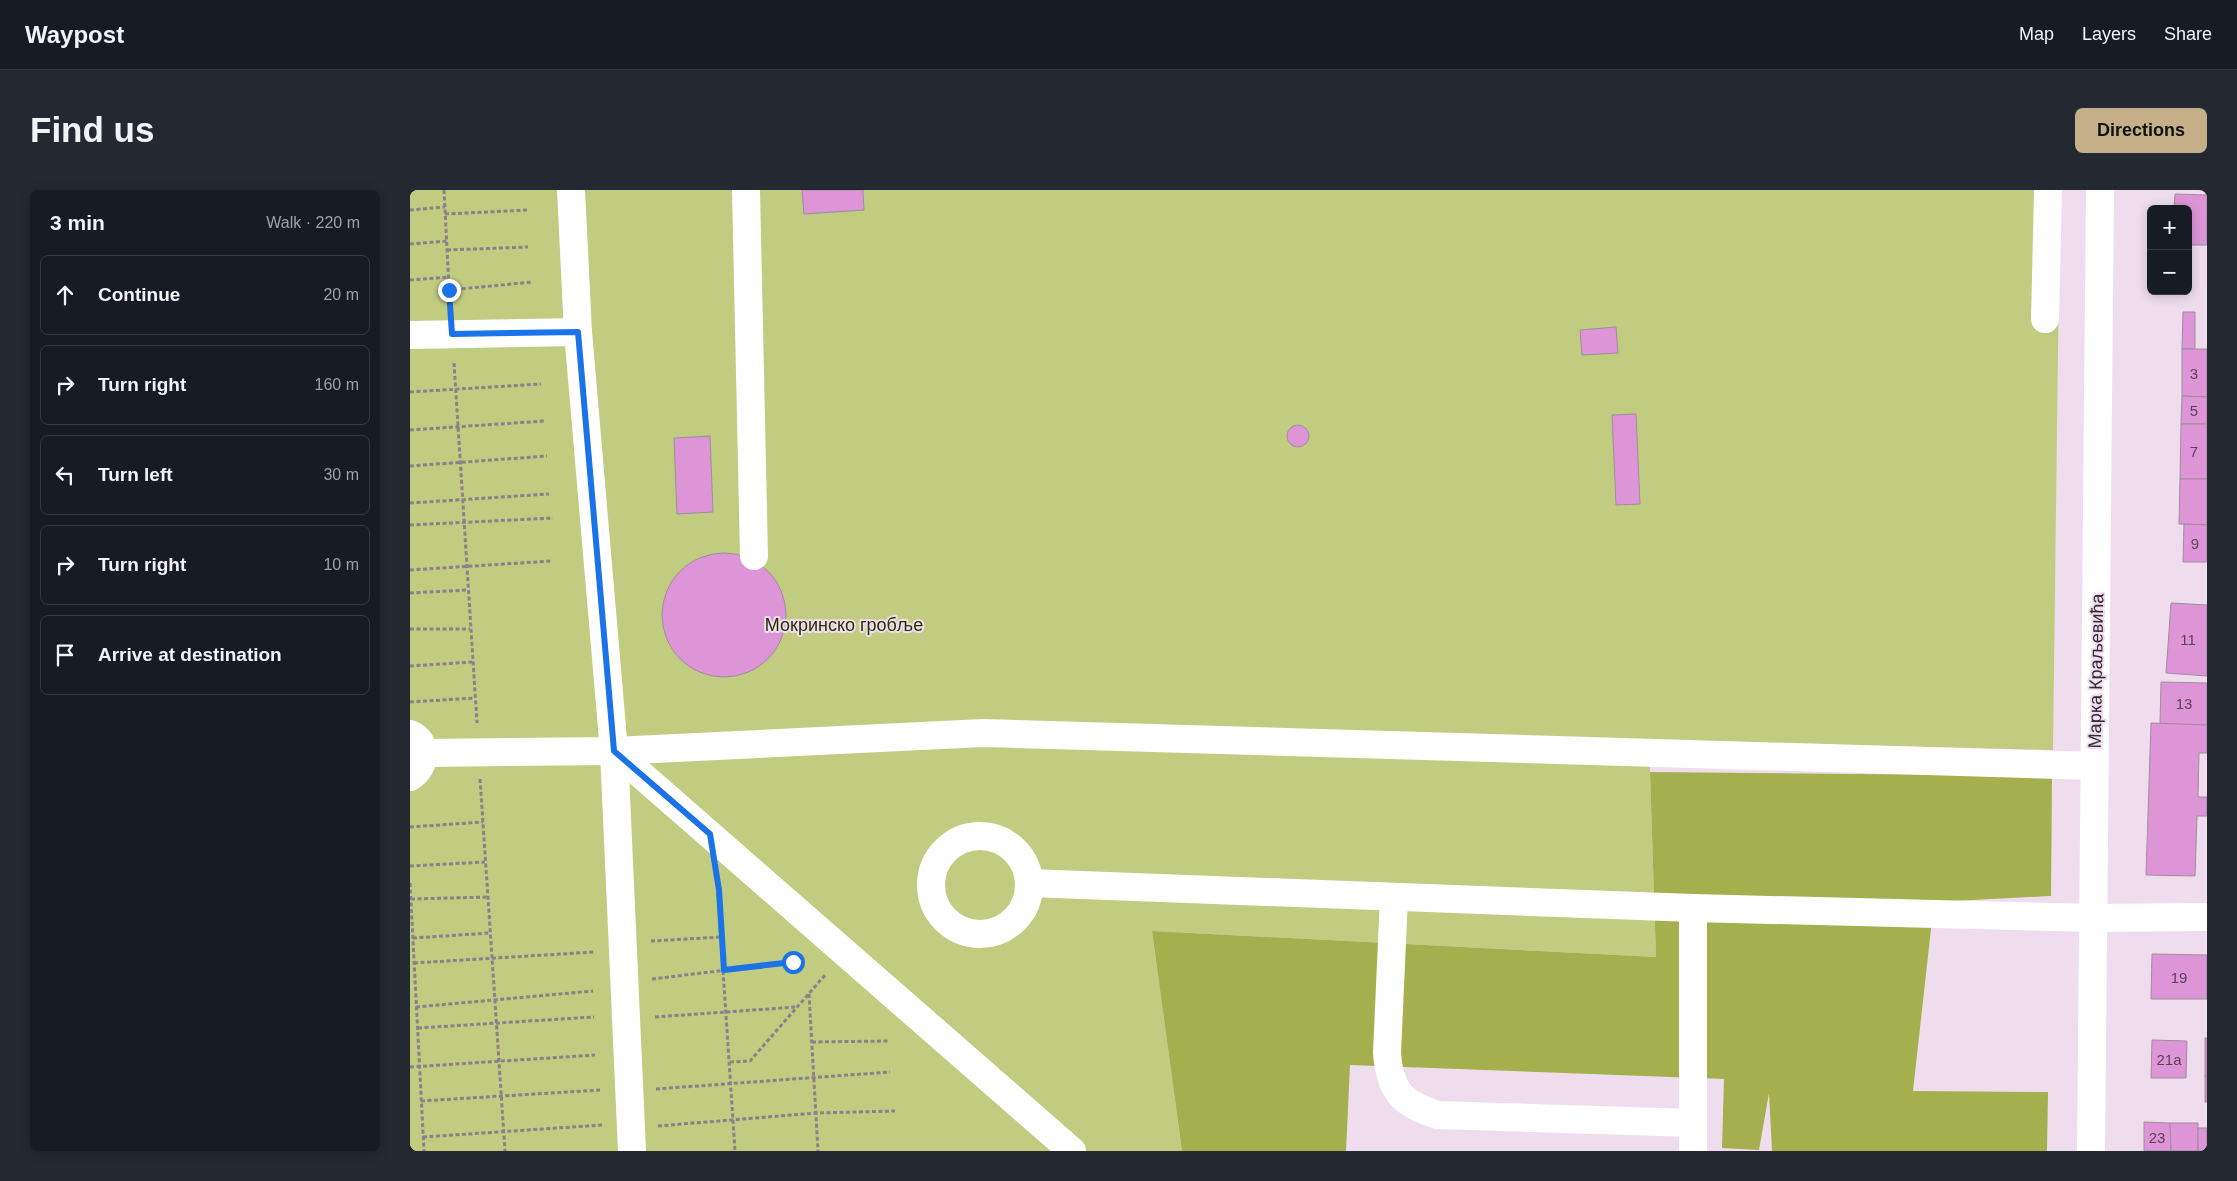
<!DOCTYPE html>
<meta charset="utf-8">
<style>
body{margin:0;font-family:Helvetica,sans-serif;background:#242831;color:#f1f3f6}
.controls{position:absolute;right:15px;top:15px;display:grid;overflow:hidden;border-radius:8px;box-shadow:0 2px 12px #0003}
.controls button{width:45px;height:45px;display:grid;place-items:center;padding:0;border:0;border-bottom:1px solid #363941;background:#171b24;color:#f1f3f6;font:25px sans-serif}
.stop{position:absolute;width:15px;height:15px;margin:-11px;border:4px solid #1a73e8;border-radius:50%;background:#fff}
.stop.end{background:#1a73e8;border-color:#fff;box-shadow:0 1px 5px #0008}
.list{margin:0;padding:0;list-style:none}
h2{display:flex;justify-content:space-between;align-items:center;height:65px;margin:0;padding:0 20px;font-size:21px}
h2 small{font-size:16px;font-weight:400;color:#9ea1a6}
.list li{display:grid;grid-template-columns:32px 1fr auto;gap:15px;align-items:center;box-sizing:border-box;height:80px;margin:0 10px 10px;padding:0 10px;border:1px solid #363941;border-radius:8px}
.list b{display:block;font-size:19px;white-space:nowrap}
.list em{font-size:16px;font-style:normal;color:#9ea1a6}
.icon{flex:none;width:28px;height:28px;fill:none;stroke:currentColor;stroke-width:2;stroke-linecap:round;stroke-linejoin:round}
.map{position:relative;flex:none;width:1797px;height:961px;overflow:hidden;border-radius:8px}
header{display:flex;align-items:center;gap:30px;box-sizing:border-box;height:70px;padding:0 25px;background:#171b24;border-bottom:1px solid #363941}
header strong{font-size:24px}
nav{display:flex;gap:28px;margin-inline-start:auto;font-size:18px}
.intro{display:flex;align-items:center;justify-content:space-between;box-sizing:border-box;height:120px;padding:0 30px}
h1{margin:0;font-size:35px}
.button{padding:12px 22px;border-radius:8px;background:#c4af89;color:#111;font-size:18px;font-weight:700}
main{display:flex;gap:30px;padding:0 30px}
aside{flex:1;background:#171b24;border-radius:8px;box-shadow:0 2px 12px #0003}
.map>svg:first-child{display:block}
.green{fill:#c1cc80}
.forest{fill:#a4af4d}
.building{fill:#de95d8;stroke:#9e8d9c}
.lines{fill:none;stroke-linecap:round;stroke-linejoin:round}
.path{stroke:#8c808b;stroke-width:3;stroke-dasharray:4 2.5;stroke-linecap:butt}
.minor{stroke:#fff;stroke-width:28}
.major{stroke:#fff;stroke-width:28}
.route{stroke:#1a73e8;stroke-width:6}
.labels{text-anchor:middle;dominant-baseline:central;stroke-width:4;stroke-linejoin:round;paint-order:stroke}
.number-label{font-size:15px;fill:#5b4358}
.park-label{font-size:18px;fill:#292e03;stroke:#efdded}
.street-label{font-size:18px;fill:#2f282e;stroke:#efdded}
</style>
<header>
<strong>Waypost</strong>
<nav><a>Map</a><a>Layers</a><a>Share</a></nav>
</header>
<div class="intro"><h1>Find us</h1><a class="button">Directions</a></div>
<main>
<aside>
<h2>3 min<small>Walk · 220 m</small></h2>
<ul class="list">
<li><svg class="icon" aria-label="ahead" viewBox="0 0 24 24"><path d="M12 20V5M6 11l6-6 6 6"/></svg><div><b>Continue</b></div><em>20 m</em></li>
<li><svg class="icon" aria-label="right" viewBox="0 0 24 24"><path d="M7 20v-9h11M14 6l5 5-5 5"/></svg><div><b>Turn right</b></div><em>160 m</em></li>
<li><svg class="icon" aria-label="left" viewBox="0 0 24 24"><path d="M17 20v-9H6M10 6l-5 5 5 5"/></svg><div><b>Turn left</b></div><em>30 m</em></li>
<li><svg class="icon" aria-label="right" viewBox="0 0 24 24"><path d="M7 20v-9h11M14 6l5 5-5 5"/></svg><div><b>Turn right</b></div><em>10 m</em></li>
<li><svg class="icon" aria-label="arrive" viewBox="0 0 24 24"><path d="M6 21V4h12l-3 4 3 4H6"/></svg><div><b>Arrive at destination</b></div></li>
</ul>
</aside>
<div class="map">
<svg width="1797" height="961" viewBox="0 0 1797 961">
<rect width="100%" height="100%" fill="#efdded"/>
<path class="green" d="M0,0H1650L1643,560L1239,550L1246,767L742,741L772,961H0Z"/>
<path class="forest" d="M1240,582L1642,586L1641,706L1524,712L1503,901L1638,902L1637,961H1362L1359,903L1349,960L1312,958L1314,889L940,875L936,961H772L742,741L1246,767Z"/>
<g class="building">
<path d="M392,0H453L454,20L394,24Z"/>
<path d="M1765,4L1797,5V55H1778V19H1764Z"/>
<path d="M1773,122H1785V159H1772Z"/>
<path d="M1206,137L1208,163L1172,165L1170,140Z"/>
<path d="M1772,159H1797V207L1772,206Z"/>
<path d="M1772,206L1797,207V234H1771Z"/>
<path d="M1226,224L1230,314L1206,315L1202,225Z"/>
<path d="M1771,234H1797V289H1770Z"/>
<circle cx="888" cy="246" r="11"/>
<path d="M300,246L303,322L267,324L264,248Z"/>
<path d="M1770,289H1797V335L1769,334Z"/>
<path d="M1774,334L1797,335V372H1773Z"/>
<circle cx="314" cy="425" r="62"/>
<path d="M1761,413L1797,415V486L1756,483Z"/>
<path d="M1751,492L1797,493V535L1750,534Z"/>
<path d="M1741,533L1797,535V563H1789L1788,607H1797V626H1787L1785,686L1736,685Z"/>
<path d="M1742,764L1797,765V809H1741Z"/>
<rect x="1795" y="848" width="2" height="38"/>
<path d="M1742,850L1777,851L1776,888H1741Z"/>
<rect x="1795" y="886" width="2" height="26"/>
<path d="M1734,932L1760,933L1761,961H1734Z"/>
<path d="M1760,933H1788V961H1761Z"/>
<rect x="1788" y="938" width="9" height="23"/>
</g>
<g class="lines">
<g class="path">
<path d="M34,0L40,117"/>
<path d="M0,20L35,17"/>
<path d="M35,24L119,20"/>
<path d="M0,54L37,51"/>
<path d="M37,60L118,57"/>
<path d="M0,90L39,87"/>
<path d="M39,100L122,92"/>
<path d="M44,173L67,533"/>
<path d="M0,202L131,194"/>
<path d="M0,240L134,231"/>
<path d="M0,276L137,266"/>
<path d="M0,313L139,304"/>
<path d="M0,335L143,328"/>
<path d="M0,380L142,371"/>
<path d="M0,403L58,400"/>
<path d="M0,439H60"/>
<path d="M0,476L63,472"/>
<path d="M0,512L65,508"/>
<path d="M70,589L95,961"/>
<path d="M0,637L73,632"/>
<path d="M0,676L75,672"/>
<path d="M307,690L325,961"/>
<path d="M0,693L14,961"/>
<path d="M1,709L78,707"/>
<path d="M3,748L80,743"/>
<path d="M241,751L312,747"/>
<path d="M4,773L184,762"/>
<path d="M242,789L383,772"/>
<path d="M399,804L408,961"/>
<path d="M6,817L183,801"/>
<path d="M245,827L386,817"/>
<path d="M8,838L184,827"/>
<path d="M402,852L480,851"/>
<path d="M320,872L340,871L416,784"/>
<path d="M0,877L185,865"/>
<path d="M246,899L480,882"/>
<path d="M11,911L190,900"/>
<path d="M248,936L406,923L485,921"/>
<path d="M13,947L192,935"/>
</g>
<g class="minor">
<path d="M161,0L168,142L204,561L222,961"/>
<path d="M336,0L344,366"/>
<path d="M1635,129L1638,0"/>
<path d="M0,145L168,142"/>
<path d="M0,544C20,552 16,578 0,587"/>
<path d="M204,561L662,961"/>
<path d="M14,563L204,561L573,543L1685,576"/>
<circle cx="570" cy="695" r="49"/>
<path d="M619,693L1283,718L1684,728L1797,727"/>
<path d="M984,707L977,863C980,901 991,913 1027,925L1283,933"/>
<path d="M1283,961V718"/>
</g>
<path class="major" d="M1681,961L1690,0"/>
</g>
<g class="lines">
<path class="route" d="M39,100L42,144L168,142L204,561L300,644L309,700L314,780L383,772"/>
</g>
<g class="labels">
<g class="number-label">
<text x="1784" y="183">3</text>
<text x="1784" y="220">5</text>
<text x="1784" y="261">7</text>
<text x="1785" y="353">9</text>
<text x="1778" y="449">11</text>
<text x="1774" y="513">13</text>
<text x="1769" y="787">19</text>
<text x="1759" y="869">21a</text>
<text x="1747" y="947">23</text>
</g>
<g class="park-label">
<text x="434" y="435">Мокринско гробље</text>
</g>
<g class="street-label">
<text transform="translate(1686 481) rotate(-89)">Марка Краљевића</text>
</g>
</g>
</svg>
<div class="controls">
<button>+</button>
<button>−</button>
</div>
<div class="stop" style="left:383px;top:772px"></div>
<div class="stop end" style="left:39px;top:100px"></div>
</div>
</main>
